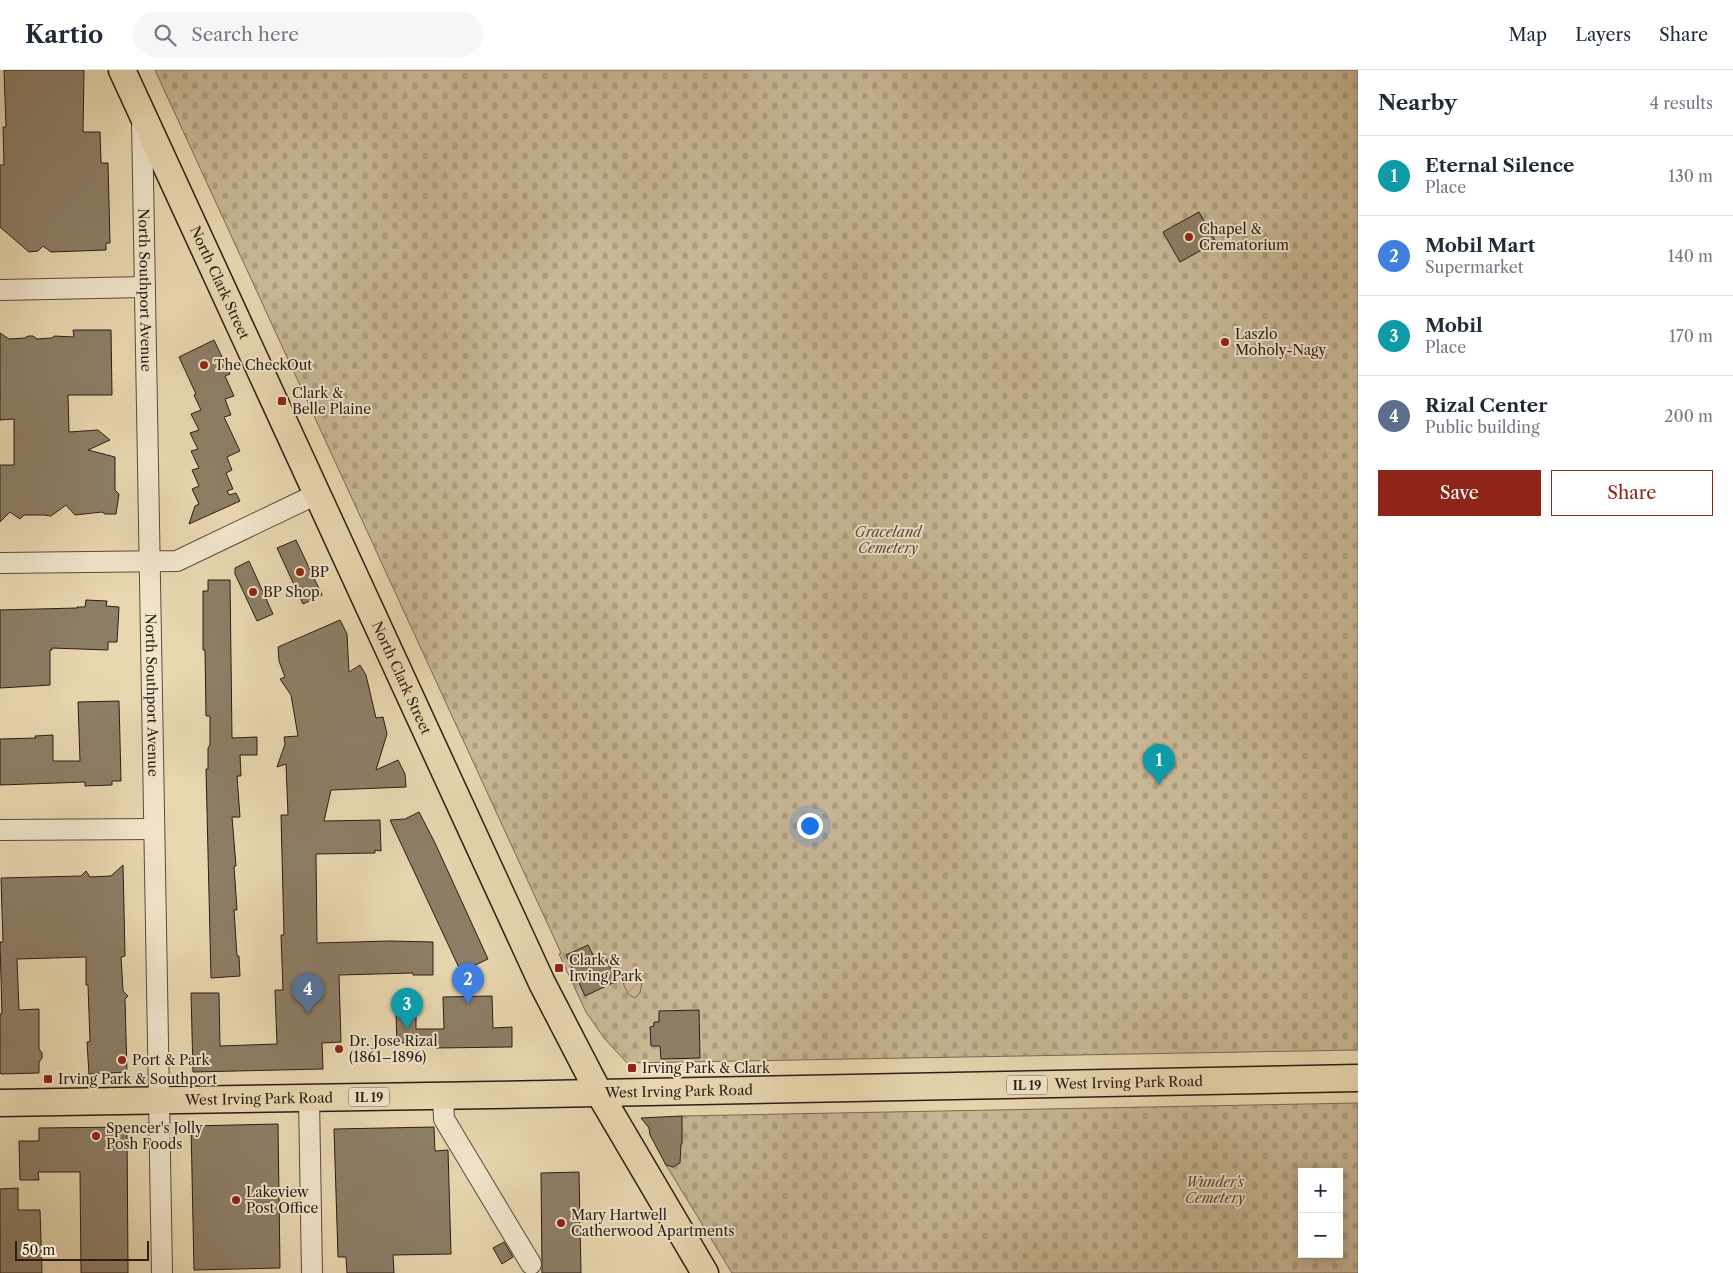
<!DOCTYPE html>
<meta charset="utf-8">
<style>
body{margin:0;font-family:"Libre Caslon Text",serif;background:#f6f6f7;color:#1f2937}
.controls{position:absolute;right:15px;bottom:15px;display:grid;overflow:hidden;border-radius:0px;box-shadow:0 2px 12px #0003}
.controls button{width:45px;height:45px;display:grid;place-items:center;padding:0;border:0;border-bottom:1px solid #e0e1e3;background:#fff;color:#1f2937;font:25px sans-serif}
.scale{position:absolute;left:15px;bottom:12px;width:134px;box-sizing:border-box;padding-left:5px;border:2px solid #2a1d17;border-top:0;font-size:14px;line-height:18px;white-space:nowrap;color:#2a1d17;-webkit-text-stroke:4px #f1e5cc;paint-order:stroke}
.you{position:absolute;left:809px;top:755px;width:18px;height:18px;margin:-12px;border:4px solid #fff;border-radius:50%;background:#1a73e8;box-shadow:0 0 0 8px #1a73e833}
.badge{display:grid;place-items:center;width:32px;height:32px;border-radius:50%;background:#8f2418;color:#fff;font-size:16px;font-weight:700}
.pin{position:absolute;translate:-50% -41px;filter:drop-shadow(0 1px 2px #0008)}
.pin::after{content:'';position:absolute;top:26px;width:18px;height:15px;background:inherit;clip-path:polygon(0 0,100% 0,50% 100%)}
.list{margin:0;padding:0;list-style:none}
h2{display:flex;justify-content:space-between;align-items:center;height:65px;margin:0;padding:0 20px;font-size:21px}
h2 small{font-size:16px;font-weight:400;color:#747a83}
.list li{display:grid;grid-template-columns:32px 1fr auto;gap:15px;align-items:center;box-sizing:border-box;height:80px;padding:0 20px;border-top:1px solid #e0e1e3}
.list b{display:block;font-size:19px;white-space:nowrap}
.list p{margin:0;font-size:16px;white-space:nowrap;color:#747a83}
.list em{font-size:16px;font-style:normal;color:#747a83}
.actions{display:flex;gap:10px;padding:15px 20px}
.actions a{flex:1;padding:11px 0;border:1px solid #8f2418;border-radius:0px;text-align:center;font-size:18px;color:#8f2418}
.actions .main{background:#8f2418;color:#fff}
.icon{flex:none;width:28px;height:28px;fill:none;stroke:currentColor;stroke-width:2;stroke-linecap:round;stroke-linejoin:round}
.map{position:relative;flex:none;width:1358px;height:1203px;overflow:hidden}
header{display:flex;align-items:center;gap:30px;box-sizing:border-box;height:70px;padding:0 25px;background:#fff;border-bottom:1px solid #e0e1e3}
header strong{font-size:24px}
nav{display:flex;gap:28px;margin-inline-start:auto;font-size:18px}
.search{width:350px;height:45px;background:#f6f6f7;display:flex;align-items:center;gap:12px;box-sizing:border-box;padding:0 18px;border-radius:28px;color:#747a83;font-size:19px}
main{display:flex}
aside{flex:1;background:#fff}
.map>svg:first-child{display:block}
.cemetery{fill:url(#cemetery-stones);stroke:#7a6a56;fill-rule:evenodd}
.garden{fill:url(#garden-furrows);stroke:#7a6a56}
.building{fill:#8d7e67;stroke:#2a1d17}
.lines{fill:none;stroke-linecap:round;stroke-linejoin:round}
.minor-casing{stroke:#5a4c3d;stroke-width:22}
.major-casing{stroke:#2a1d17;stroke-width:29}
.minor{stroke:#f1e5cc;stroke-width:20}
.major{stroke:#e9d7b0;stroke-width:26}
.poi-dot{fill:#8f2418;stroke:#f1e5cc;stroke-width:2}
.labels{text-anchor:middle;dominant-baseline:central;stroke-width:4;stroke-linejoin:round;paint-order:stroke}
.shield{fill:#f1e5cc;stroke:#66594d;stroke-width:1}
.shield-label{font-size:12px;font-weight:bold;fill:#2a1d17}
.poi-label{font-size:14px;fill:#2a1d17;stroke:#f1e5cc;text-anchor:start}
.street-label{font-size:14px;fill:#2a1d17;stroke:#f1e5cc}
.park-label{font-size:14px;font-style:italic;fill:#5a4b3d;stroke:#f1e5cc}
</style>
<header>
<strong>Kartio</strong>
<div class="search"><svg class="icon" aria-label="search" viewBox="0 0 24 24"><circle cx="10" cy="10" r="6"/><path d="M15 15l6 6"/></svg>Search here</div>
<nav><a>Map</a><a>Layers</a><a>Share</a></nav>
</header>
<main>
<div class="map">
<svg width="1358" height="1203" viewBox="0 0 1358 1203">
<defs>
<pattern id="cemetery-stones" width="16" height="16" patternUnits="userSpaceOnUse" patternTransform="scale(1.25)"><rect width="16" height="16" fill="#c9b796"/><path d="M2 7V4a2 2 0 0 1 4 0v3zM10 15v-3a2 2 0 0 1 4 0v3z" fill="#ad9d81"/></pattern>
<pattern id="garden-furrows" width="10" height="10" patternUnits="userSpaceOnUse" patternTransform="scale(1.25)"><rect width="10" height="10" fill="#c9b796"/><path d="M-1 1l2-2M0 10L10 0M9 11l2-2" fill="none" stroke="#ad9d81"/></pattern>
</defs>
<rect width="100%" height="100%" fill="#e9d7b0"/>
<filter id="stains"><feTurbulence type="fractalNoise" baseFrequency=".004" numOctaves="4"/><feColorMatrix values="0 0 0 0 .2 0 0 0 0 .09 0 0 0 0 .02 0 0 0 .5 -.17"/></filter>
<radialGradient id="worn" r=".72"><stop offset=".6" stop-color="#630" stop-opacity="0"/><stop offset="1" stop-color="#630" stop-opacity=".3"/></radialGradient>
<g class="cemetery">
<path d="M155,0H1358V980L627,993L604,968L586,942L559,884L561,883Z"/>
<path d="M1358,1033V1203H732L666,1095L649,1058L682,1046ZM1302,1102H1339V1184H1302Z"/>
</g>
<path class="garden" d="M631,902L639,905L642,913L640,923L635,928L628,924L623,913L627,904Z"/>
<g class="building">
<path d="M4,0H84L83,62H100L101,93H108L110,173H106V180L51,182L43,176L38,181L29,182L0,157V95H4L3,57H6Z"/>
<path d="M1199,142L1216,172L1180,192L1163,162Z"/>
<path d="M73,260H111L112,325H68L69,362L98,360L110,370L88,380L115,387V420L119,424L116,444H105L102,442L75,445L66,435L51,446L44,445H24L20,449L10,442L0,452V395H14V349L0,350V263L9,269L25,268L28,266H33L37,269L52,268L54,266L74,267Z"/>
<path d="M214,270L230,304L225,306L234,326L225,329L231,345L224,347L240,381L227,387L232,400L226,403L233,419L227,421L229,425L236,423L240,431L189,454L195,436L199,434L192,419L199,416L192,400L199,398L191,381L198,379L190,363L199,360L191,344L201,340L194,325L196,324L179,287Z"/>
<path d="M296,470L322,525L303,534L277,478Z"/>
<path d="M249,491L273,544L257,551L235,504V498Z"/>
<path d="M208,510H230L232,668L257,667V685H240L241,706H237L240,747H232L236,796H234L237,840H234L237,886H239L240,906L211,908L206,699H208V678L210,675V646H206L205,580H203V521H208Z"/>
<path d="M86,530L107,531L106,536L119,537L117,572H108V580L52,578V580H50V615L0,618V540L77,538V537H85Z"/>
<path d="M340,550L347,564L349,602L360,595L366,605L376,648L383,647L387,664L376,700L398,690L405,704L406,717L331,720L324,751L380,750L381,781L375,780V783L316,784L317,873L390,871L433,872V905H413V903L339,905L341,972L322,973L323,999L193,1002L191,923H219L220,976L277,974L275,920H283L281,865H284L281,745H288L286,694L277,697L285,674L284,667L298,666L291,625L280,609L285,607L279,591L278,577Z"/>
<path d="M119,631L121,711H112V715L85,716V712L0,715V669L36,668L35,666L53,665V691H80L78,632Z"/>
<path d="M419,742L435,773L488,889L461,902L390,750L405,749Z"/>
<path d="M123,795L125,886L121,887L123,921L128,926L125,929L127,1002L89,1004L87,972H90L88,915H86V887L17,889L19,940L39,939V979L42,983V988L39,992V1003L1,1004L0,1003V944H2L0,872H3L1,808L81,806L86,801L90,807L111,806Z"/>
<path d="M588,875L597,893L606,888L617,911L585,926L566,885Z"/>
<path d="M492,926L493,958L512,957V977L436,978V972L397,973L396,945L416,944V959H444L443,927Z"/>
<path d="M699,940L700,988L661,989L660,976H651L650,957L654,956V952H659V941Z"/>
<path d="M682,1046V1074H681L680,1093L673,1097L666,1095L650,1065L649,1058L641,1048Z"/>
<path d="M278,1054L280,1198L194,1200L191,1056Z"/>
<path d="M127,1057L128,1203H81L80,1102H38L39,1110H20L19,1071H39V1058Z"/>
<path d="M434,1057L435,1081L448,1080L451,1184L393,1185L394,1203H347L346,1187H338L334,1059Z"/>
<path d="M579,1102L581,1203H542L541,1103Z"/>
<path d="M18,1118V1140H40L42,1203H0V1119Z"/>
<path d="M504,1172L513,1187L502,1194L493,1178Z"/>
</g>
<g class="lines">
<g class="minor-casing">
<g id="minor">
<path id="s1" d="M142,50L162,1203"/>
<path d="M0,220L145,217"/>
<path d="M0,493L177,491L317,424"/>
<path d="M0,760L154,759"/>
<path d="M443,1026L444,1049L531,1194"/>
<path d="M309,1028L312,1203"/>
</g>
</g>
<g class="major-casing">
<g id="major">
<path id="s2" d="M122,0L542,913L599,1023L705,1203"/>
<path id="s3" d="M0,1033L492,1025L1358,1008"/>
</g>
</g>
<use href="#minor" class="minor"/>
<use href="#major" class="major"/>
</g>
<g class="poi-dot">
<circle cx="1189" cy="167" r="5"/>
<circle cx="1225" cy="272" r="5"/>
<circle cx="204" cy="295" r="5"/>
<rect x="277" y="326" width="10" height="10" rx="2.5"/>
<circle cx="300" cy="502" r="5"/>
<circle cx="253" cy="522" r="5"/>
<rect x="554" y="893" width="10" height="10" rx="2.5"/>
<circle cx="339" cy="979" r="5"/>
<circle cx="122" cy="990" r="5"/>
<rect x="627" y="993" width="10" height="10" rx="2.5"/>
<rect x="43" y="1004" width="10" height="10" rx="2.5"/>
<circle cx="96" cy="1066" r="5"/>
<circle cx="236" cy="1130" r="5"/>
<circle cx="561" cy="1153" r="5"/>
</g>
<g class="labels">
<g class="shield">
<rect x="1007" y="1005.5" width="40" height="19" rx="4"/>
<rect x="349" y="1017.5" width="40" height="19" rx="4"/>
</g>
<g class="shield-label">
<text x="1027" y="1015">IL 19</text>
<text x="369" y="1027">IL 19</text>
</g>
<g class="poi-label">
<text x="1199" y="159">Chapel &amp;<tspan x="1199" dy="16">Crematorium</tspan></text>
<text x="1235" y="264">Laszlo<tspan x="1235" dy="16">Moholy-Nagy</tspan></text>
<text x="214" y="295">The CheckOut</text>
<text x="292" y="323">Clark &amp;<tspan x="292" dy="16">Belle Plaine</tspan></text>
<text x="310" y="502">BP</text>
<text x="263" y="522">BP Shop</text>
<text x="569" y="890">Clark &amp;<tspan x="569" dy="16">Irving Park</tspan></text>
<text x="349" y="971">Dr. Jose Rizal<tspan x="349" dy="16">(1861–1896)</tspan></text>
<text x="132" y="990">Port &amp; Park</text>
<text x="642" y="998">Irving Park &amp; Clark</text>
<text x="58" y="1009">Irving Park &amp; Southport</text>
<text x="106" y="1058">Spencer's Jolly<tspan x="106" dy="16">Posh Foods</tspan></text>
<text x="246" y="1122">Lakeview<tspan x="246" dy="16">Post Office</tspan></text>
<text x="571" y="1145">Mary Hartwell<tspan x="571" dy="16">Catherwood Apartments</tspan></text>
</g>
<g class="street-label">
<text stroke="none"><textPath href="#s2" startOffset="234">North Clark Street</textPath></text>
<text stroke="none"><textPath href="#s1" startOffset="170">North Southport Avenue</textPath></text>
<text stroke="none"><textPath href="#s2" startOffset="669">North Clark Street</textPath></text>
<text stroke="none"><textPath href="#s1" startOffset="575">North Southport Avenue</textPath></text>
<text stroke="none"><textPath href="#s3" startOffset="1129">West Irving Park Road</textPath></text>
<text stroke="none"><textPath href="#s3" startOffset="679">West Irving Park Road</textPath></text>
<text stroke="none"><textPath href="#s3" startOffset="259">West Irving Park Road</textPath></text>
</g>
<g class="park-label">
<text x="888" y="462">Graceland<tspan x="888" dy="16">Cemetery</tspan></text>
<text x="1215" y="1112">Wunder's<tspan x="1215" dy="16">Cemetery</tspan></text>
</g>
</g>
<rect width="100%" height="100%" filter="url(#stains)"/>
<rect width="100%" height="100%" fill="url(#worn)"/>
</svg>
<div class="controls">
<button>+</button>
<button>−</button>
</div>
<div class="scale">50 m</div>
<div class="you"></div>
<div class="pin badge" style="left:1159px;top:715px;background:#0f9aa8">1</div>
<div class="pin badge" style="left:468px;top:934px;background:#3f7fe0">2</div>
<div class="pin badge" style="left:407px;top:959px;background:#0f9aa8">3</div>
<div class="pin badge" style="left:308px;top:944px;background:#5c6f8a">4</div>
</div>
<aside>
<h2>Nearby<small>4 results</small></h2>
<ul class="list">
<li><span class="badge" style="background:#0f9aa8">1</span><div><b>Eternal Silence</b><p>Place</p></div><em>130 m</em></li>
<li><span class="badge" style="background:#3f7fe0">2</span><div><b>Mobil Mart</b><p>Supermarket</p></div><em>140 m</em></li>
<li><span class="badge" style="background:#0f9aa8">3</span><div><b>Mobil</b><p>Place</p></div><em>170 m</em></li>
<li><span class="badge" style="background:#5c6f8a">4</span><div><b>Rizal Center</b><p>Public building</p></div><em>200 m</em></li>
</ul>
<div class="actions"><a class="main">Save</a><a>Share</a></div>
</aside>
</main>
